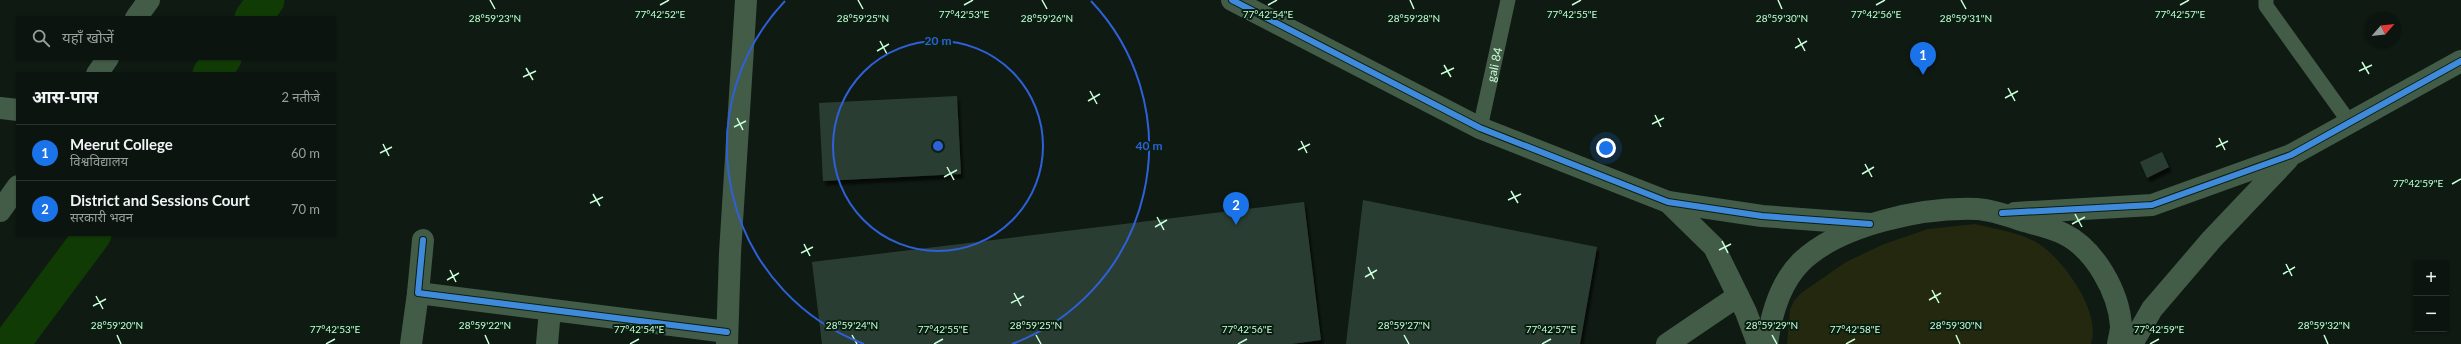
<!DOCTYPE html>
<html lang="hi">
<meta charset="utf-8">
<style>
body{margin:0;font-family:Lato,"Noto Sans Devanagari",sans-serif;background:#19211c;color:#f1f3f6}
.controls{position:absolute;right:12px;bottom:12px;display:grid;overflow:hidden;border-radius:4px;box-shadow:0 1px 3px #0004}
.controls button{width:36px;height:36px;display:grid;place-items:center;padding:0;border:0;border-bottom:1px solid #2b332e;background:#0b140e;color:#f1f3f6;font:20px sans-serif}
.compass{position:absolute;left:2365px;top:12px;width:36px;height:36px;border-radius:50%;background:#0b140e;box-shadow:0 1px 3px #0004;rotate:62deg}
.you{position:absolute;left:1606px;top:148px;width:14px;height:14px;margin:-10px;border:3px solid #fff;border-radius:50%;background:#1a73e8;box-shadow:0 0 0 6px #1a73e833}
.badge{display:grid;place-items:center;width:26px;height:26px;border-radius:50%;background:#1a73e8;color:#fff;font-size:13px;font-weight:700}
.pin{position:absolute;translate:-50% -33px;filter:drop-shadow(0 1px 2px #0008)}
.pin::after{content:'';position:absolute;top:21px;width:14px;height:12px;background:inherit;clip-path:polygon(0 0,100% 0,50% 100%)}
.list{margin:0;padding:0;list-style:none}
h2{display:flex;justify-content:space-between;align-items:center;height:52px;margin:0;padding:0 16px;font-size:17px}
h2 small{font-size:13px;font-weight:400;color:#9a9e9e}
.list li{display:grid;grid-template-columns:26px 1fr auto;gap:12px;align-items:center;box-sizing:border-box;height:56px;padding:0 16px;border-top:1px solid #2b332e}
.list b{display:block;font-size:15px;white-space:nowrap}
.list p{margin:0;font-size:13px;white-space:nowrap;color:#9a9e9e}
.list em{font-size:13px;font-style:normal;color:#9a9e9e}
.icon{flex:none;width:22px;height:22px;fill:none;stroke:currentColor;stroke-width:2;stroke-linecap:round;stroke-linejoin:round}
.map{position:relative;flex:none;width:2461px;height:344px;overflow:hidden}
.search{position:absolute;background:#0b140e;box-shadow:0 1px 3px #0004;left:16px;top:16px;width:320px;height:44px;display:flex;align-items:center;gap:10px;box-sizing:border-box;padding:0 14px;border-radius:4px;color:#9a9e9e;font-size:15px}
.panel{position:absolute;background:#0b140e;box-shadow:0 1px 3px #0004;left:16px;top:72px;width:320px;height:164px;border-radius:4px}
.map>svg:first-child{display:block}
.green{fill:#23280e}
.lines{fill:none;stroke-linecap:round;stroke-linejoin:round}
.canal{stroke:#103b05;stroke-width:37}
.building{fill:#2c3e32;filter:url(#shadow)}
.service{stroke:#435c48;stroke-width:15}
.minor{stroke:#435c48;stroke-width:22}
.tertiary{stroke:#435c48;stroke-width:22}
.cycleway-casing{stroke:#0a1f11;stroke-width:8}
.cycleway{stroke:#408adc;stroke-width:6}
.ticks{fill:none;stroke:#c8ffd8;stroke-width:1.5}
.ring{fill:none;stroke:#2e60d8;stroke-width:2}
.labels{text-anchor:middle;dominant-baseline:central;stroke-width:4;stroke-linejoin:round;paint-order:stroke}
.street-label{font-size:12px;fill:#c8ffd8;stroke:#0a1f11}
.ticks-label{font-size:10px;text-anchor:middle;fill:#c8ffd8;stroke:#0a1f11;stroke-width:4;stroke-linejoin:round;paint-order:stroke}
.centre{fill:#2e60d8;stroke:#0a1f11;stroke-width:2}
.ring-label{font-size:12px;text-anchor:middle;font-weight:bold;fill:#2e60d8;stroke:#0a1f11;stroke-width:4;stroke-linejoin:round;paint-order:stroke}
</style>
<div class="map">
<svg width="2461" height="344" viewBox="0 0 2461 344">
<defs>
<filter id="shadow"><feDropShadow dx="2.5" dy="4.5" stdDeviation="1" flood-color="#0009"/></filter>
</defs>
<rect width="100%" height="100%" fill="#0f1a12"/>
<path class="green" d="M1975,224C1995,229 2017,232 2036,242C2063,258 2102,312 2091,344H1787L1790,310L1794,301L1801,293L1846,262L1884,244L1928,229Z"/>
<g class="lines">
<g class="canal">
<path d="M253,18L266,0"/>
<path d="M211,74L223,58"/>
<path d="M11,344L93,234"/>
</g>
</g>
<g class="building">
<path d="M957,96L961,174L823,181L819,103Z"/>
<path d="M2162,152L2169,167L2147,178L2140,162Z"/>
<path d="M1363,200L1597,247L1580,344H1346Z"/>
<path d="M1304,202L1321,340L1291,344H822L812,262Z"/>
</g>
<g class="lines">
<g class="service">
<path d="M2266,0V6L2350,123"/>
<path id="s1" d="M1480,128L1508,0"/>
</g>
<g class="minor">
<path d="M0,108L18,110"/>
<path d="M423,240L418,293L727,332"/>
<path d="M411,344L418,293"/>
<path d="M547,344L550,310"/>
<path d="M727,344L730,253L746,0"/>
<path d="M1667,344L1738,296"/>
</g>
<g class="tertiary">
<path d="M1232,0L1480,128L1668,202L1762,216L1870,224"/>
<path d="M136,18L149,0"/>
<path d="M97,74L108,58"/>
<path d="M1668,202L1714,247L1746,312L1758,344"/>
<path d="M0,211L18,186"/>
<path d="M2015,213L2152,205L2291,155L2461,61"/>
<path d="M1767,344C1771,315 1780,283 1801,262C1840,224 1925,207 1977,209C1993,210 2009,216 2024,221C2038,225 2052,228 2064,234C2095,249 2119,293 2121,326C2121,332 2119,338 2118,344"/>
<path d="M2132,344L2152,309L2212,239L2288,159"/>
</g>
<g class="cycleway-casing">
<g id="cycleway">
<path d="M1232,0L1480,128L1668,202L1762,216L1870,224"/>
<path d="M2002,213L2152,205L2291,155L2461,61"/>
<path d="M423,240L418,293L727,332"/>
</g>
</g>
<use href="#cycleway" class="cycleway"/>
</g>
<path class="ticks" d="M490,0L495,9M858,0L863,9M1042,0L1047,9M1410,0L1414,9M1778,0L1782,9M1961,0L1966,9M660,5L669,0M964,5L973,0M1268,5L1277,0M1572,5L1581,0M1876,5L1885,0M2180,5L2189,0M1798,38L1805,51M880,41L887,54M1795,48L1807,41M877,51L889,44M2362,62L2369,74M1444,65L1451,77M526,68L533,80M2359,71L2372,65M1441,74L1454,68M523,77L536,71M2008,88L2015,101M1090,91L1097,104M2005,98L2018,91M1088,101L1100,94M1655,115L1661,127M737,118L743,130M1652,124L1664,118M734,127L746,121M2219,138L2225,150M1301,141L1307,153M383,144L389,156M2216,147L2228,141M1298,150L1310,144M380,153L392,147M1865,164L1872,177M947,167L954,180M1862,174L1874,167M944,177L957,170M2452,184L2461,179M1511,191L1518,203M593,194L600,206M1508,200L1521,194M590,203L603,197M2075,214L2082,227M1157,217L1164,230M2072,224L2085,217M1155,227L1167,220M1722,241L1728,253M804,244L810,256M1719,250L1731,244M801,253L813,247M2286,264L2292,276M1368,267L1374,279M450,270L456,282M2283,274L2295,267M1365,277L1377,270M447,280L459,273M1932,290L1939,303M1014,293L1021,306M96,296L103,309M1929,300L1941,293M1011,303L1024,296M93,306L106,299M117,335L121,344M485,335L489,344M852,335L857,344M1036,335L1041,344M1404,335L1409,344M1772,335L1777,344M1956,335L1960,344M2324,335L2328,344M326,344L335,339M630,344L639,339M934,344L943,339M1238,344L1247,339M1542,344L1551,339M1846,344L1855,339M2150,344L2159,339"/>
<g class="ring">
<circle cx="938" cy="146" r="105"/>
<path d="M864 344A211 211 0 0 1 785 1M1091 1A211 211 0 0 1 1012 344"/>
</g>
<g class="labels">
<g class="street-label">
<text stroke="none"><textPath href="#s1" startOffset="65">gali 84</textPath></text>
</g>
</g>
<g class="ticks-label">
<text x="660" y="18">77°42'52"E</text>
<text x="964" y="18">77°42'53"E</text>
<text x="1572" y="18">77°42'55"E</text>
<text x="1876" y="18">77°42'56"E</text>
<text x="1268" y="18">77°42'54"E</text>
<text x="2180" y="18">77°42'57"E</text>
<text x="495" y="22">28°59'23"N</text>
<text x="863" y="22">28°59'25"N</text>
<text x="1047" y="22">28°59'26"N</text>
<text x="1414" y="22">28°59'28"N</text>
<text x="1782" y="22">28°59'30"N</text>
<text x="1966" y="22">28°59'31"N</text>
<text x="2418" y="187">77°42'59"E</text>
<text x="117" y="329">28°59'20"N</text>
<text x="485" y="329">28°59'22"N</text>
<text x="852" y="329">28°59'24"N</text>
<text x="1036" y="329">28°59'25"N</text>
<text x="1404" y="329">28°59'27"N</text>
<text x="1772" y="329">28°59'29"N</text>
<text x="1956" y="329">28°59'30"N</text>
<text x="2324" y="329">28°59'32"N</text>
<text x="335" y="333">77°42'53"E</text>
<text x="639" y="333">77°42'54"E</text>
<text x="943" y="333">77°42'55"E</text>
<text x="1247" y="333">77°42'56"E</text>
<text x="1551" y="333">77°42'57"E</text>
<text x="1855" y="333">77°42'58"E</text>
<text x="2159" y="333">77°42'59"E</text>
</g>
<circle cx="938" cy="146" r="6" class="centre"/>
<g class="ring-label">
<text x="938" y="45">20 m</text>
<text x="1149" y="150">40 m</text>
</g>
</svg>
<div class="controls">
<button>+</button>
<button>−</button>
</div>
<svg class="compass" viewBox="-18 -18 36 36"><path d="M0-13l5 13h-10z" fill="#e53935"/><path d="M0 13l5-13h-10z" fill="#9a9e9e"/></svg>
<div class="you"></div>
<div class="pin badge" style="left:1923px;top:75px">1</div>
<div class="pin badge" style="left:1236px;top:225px">2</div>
<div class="search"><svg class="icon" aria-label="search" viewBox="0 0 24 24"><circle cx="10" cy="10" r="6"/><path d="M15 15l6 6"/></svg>यहाँ खोजें</div>
<section class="panel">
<h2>आस-पास<small>2 नतीजे</small></h2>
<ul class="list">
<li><span class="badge">1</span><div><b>Meerut College</b><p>विश्वविद्यालय</p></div><em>60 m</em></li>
<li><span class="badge">2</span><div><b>District and Sessions Court</b><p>सरकारी भवन</p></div><em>70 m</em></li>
</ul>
</section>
</div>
